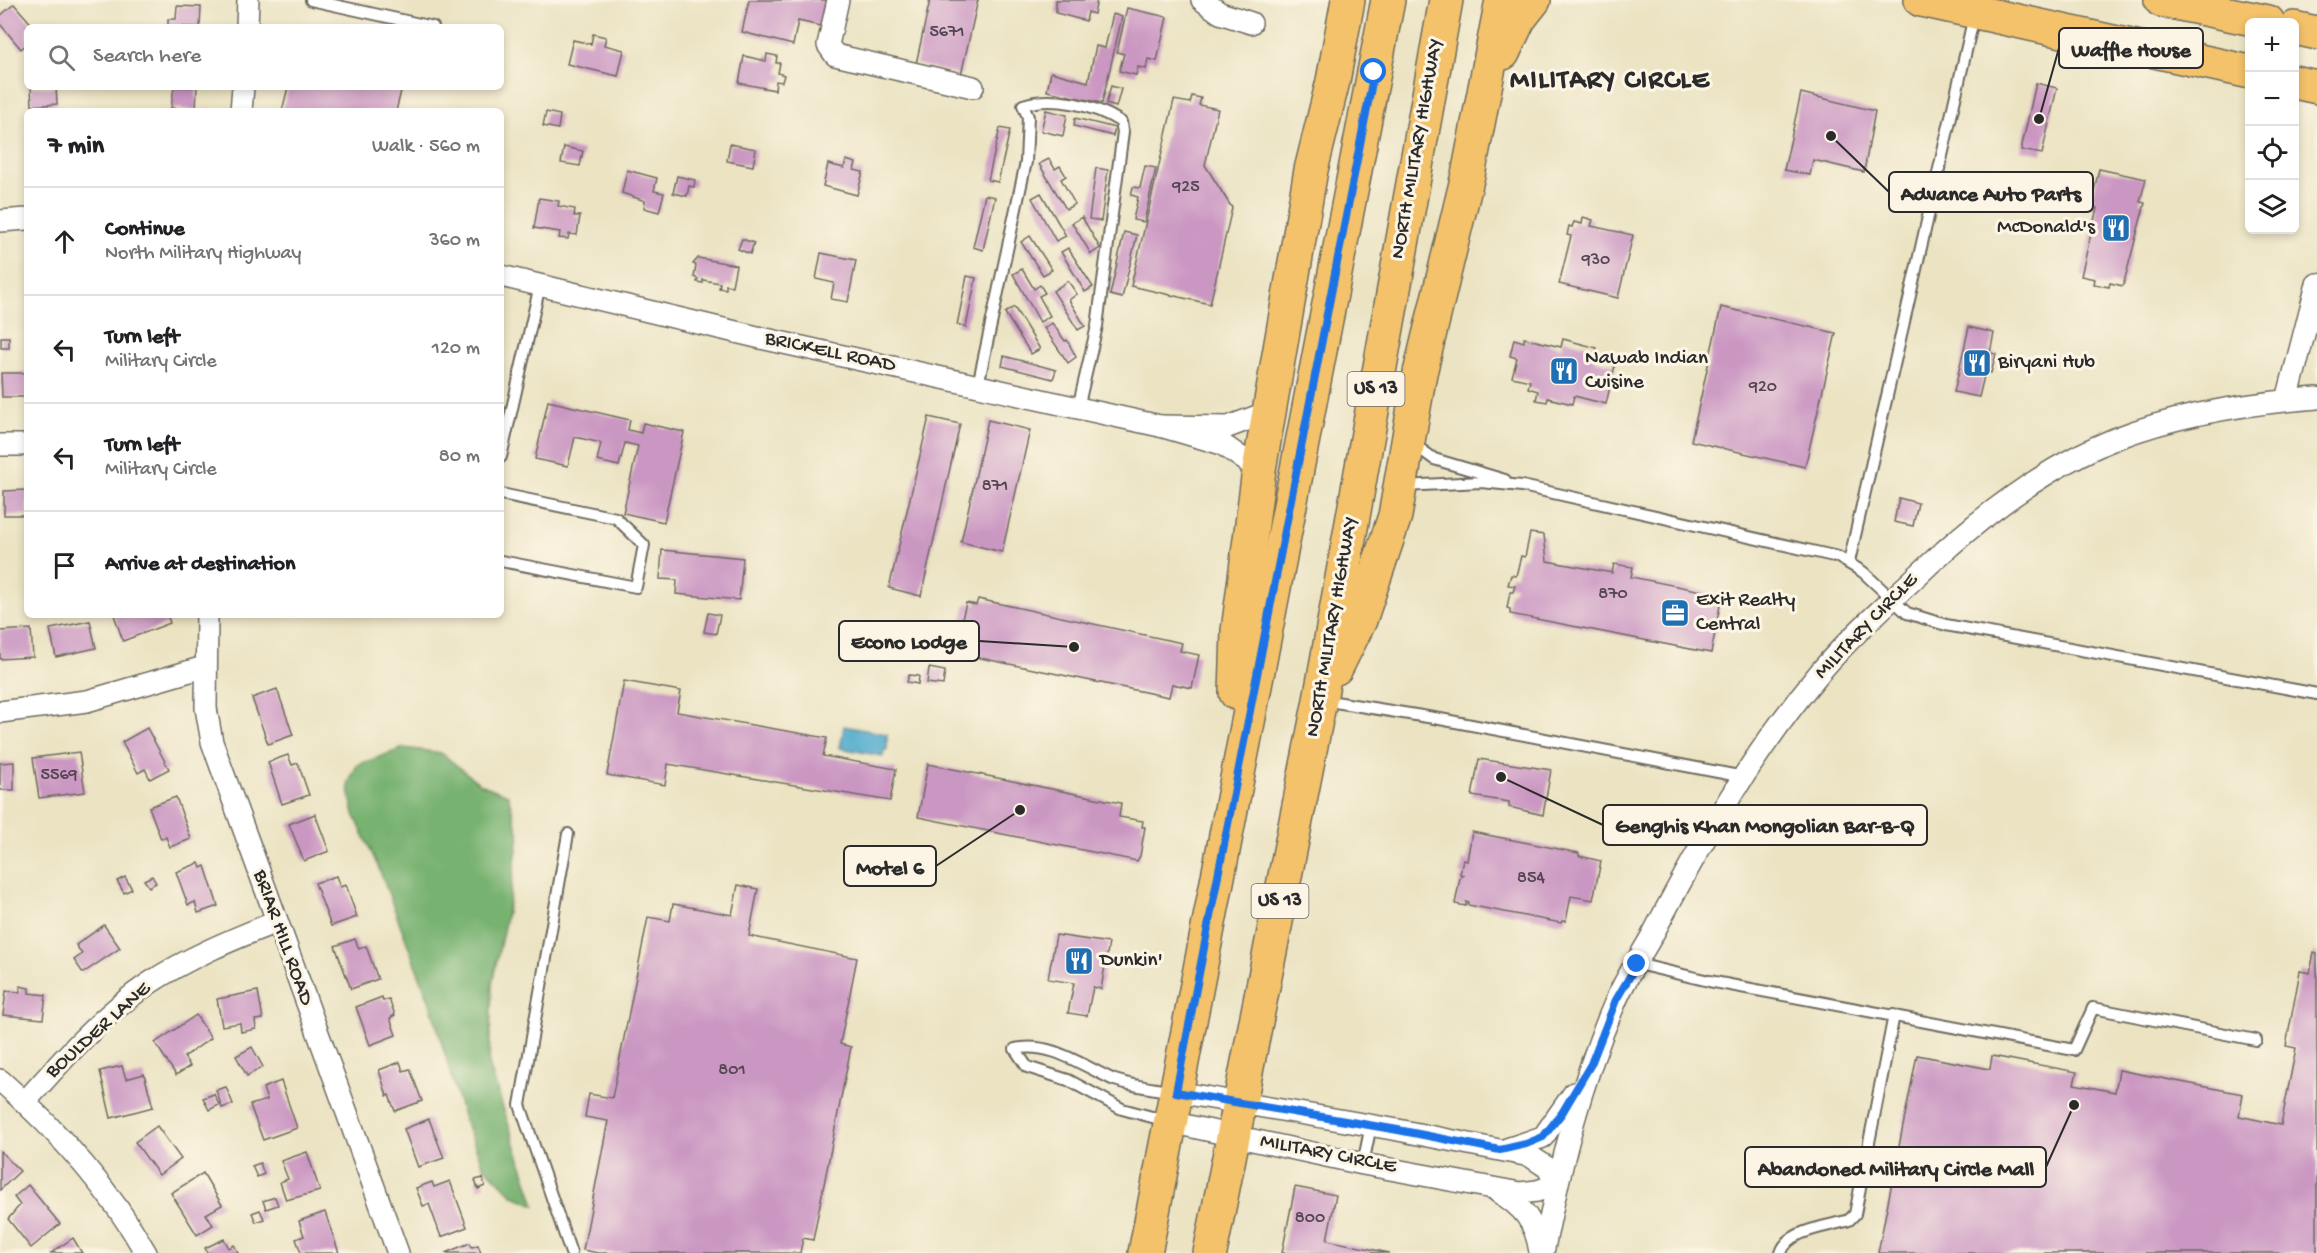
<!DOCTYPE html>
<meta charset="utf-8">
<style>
body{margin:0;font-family:"Gochi Hand",sans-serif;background:#f2f2f2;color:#202124}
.controls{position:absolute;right:18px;top:18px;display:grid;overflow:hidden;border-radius:9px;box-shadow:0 3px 9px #0003}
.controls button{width:54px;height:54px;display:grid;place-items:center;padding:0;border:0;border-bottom:2px solid #e0e0e0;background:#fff;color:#202124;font:30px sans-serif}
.stop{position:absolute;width:18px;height:18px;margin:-14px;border:4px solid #1a73e8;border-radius:50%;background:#fff}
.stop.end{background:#1a73e8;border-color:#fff;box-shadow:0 2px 6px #0008}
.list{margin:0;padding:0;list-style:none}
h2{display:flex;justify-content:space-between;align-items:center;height:78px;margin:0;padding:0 24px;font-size:26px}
h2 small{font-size:20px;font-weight:400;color:#757577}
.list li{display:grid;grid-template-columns:39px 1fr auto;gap:18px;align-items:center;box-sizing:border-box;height:108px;padding:0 24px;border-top:2px solid #e0e0e0}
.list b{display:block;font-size:22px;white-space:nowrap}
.list p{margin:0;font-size:20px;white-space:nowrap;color:#757577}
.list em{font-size:20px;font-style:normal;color:#757577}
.icon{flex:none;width:33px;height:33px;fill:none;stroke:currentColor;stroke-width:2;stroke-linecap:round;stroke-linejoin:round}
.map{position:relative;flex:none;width:2317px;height:1253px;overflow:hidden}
.search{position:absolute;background:#fff;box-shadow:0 3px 9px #0003;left:24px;top:24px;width:480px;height:66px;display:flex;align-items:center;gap:15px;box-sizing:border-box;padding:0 21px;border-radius:9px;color:#757577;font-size:22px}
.panel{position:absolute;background:#fff;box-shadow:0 3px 9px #0003;left:24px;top:108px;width:480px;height:510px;border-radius:9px}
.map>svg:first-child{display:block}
.forest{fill:#78b271;stroke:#526e4e;stroke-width:1.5}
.water{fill:#4fabcd;stroke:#3d6b7c;stroke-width:1.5}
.building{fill:#ca96c2}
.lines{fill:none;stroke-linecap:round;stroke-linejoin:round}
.lane-casing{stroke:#6e6b60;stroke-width:14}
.street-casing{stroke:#6e6b60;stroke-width:24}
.primary-casing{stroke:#6e6b60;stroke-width:36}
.lane{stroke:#fff;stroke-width:10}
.street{stroke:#fff;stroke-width:21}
.primary{stroke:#f3c26a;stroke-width:33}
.route{stroke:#1a73e8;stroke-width:8}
.labels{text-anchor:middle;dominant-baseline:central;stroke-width:6;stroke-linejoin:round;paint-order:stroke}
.number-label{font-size:18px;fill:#534651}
.shield{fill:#fcf5e5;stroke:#6a6863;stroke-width:1.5}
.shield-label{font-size:20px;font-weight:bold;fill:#2b2b2b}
.street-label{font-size:21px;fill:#2b2b2b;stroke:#fcf5e5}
.poi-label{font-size:21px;fill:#2b2b2b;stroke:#fcf5e5;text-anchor:start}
.district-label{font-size:27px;font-weight:bold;letter-spacing:1.5px;fill:#2b2b2b;stroke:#fcf5e5}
.leader{fill:none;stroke:#2b2b2b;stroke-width:2}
.callout-dot{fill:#2b2b2b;stroke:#fcf5e5;stroke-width:2}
.callout{fill:#fcf5e5;stroke:#2b2b2b;stroke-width:2}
.callout-label{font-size:22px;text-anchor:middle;font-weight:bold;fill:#2b2b2b}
</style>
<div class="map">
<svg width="2317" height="1253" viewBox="0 0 2317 1253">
<rect width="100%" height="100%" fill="#fcf5e5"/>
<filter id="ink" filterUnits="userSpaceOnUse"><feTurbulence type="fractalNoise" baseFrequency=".0167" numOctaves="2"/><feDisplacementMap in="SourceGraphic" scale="12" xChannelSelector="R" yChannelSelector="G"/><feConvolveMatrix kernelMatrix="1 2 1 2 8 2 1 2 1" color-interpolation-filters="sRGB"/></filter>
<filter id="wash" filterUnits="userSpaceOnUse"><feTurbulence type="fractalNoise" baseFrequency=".008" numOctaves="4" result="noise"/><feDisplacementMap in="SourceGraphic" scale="24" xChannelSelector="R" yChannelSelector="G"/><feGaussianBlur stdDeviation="1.35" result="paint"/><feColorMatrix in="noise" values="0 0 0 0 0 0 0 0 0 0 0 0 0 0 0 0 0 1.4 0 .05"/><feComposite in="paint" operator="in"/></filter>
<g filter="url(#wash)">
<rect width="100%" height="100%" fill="#ebe3c2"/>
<path class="forest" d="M404,748L441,753L480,784L508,795L519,835L509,902L492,984L489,1065L535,1205L514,1196L483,1165L463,1116L431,1006L380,871L354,814L348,784L357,765Z"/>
<path class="water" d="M844,726L887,734V750H884L883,756L840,748Z"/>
<g id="blocks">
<g class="building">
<path d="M749,0H828L821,26L798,21L793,45L742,32Z"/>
<path d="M930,0H978L961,75L916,64Z"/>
<path d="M1056,0H1097L1094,14L1088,12L1086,21L1056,13Z"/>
<path d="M14,4L34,27H27V44L21,49L0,24V16Z"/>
<path d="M177,6L201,7L200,27H168V19H176Z"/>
<path d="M1127,8L1167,17L1157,61L1148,59L1146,69L1138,67L1136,75L1119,71L1124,54L1117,52Z"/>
<path d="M1113,14L1122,17L1102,103L1047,91L1051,72L1088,82L1096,46L1105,48Z"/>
<path d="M593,34L606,37L604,45L624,50L618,76L567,64L573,40L591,44Z"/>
<path d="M767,54L777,56L776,63H780L778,73L784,75L782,82L776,81L775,90L739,83L744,56L766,61Z"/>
<path d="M2036,83L2057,88L2042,154L2021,150Z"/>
<path d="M1111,86L1121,89L1116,107L1106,104Z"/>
<path d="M31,87H56L57,104L32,106Z"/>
<path d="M174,87H197L196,110L171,108Z"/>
<path d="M288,87H402L396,111H282Z"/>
<path d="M1801,93L1875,111L1864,172L1813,160L1810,175L1784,170Z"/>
<path d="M1192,96L1201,98L1199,105L1218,109L1205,165L1232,208L1210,304L1131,286L1174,100L1190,103Z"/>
<path d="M1046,110L1067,115L1063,136L1041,131Z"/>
<path d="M546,112L560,115L558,129L543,126Z"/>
<path d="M1075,118L1115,128L1113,136L1074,126Z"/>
<path d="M1000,128L1010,130L998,182L988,180Z"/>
<path d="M730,144L756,149L753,166L727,161Z"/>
<path d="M564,147L583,151L580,166L561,163Z"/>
<path d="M1049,159L1055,169L1060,166L1066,176L1061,179L1075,204L1066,209L1039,164Z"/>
<path d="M846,160L856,163L854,170L863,172L857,195L823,186L828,164L844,168Z"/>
<path d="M1145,166L1156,168L1144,222L1133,220L1138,197L1131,195L1133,187L1140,188Z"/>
<path d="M1096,168L1108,170L1101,221L1089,219Z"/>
<path d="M2099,169L2146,179L2140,202L2145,203L2123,286L2110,283L2109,287L2094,284L2095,279L2081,276L2097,208L2086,205L2090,190L2094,191Z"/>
<path d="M627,170L657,178L654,191L664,193L659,212L644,208L645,201L622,193Z"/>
<path d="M677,176L695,180L694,187L689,186L687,196L673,193Z"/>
<path d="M1041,193L1066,236L1056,241L1032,198Z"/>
<path d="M985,195L995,197L983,250L973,247Z"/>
<path d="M539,198L559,201L558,206L575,209L574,216H580L577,235L569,234L568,239L559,238L560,232L534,228Z"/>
<path d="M1082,217L1100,248L1091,254L1072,223Z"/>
<path d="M1583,217L1593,220L1591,226L1633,235L1618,298L1559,284L1571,236L1567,235L1569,226L1572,227L1574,222L1582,224Z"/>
<path d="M1124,232L1137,235L1122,298L1110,295Z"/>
<path d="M1030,236L1052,270L1043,275L1021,242Z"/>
<path d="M742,239L754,243L750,254L738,249Z"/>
<path d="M1068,248L1093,287L1085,292L1061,252Z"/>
<path d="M821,253L856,260L848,302L831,299L834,283L816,279Z"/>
<path d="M698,258L736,265L732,286L726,285V289L719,288L720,283L703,280V283L697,282L698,279L694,277L696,265L693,264Z"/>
<path d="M1022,269L1034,289L1040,285L1045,293L1039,296L1050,316L1040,322L1013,274Z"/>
<path d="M967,276L976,278L966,327L957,325Z"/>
<path d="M1068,281L1077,294L1069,300L1085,326L1078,330L1053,291Z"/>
<path d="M1014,307L1040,349L1031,354L1005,313Z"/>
<path d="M1721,307L1836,333L1805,467L1691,441Z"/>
<path d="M1052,323L1065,341L1067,340L1076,357L1068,363L1044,328Z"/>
<path d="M1969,327L1994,333L1990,353L1996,354L1991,373L1985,372L1979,397L1954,392Z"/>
<rect x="1" y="337" width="8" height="11"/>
<path d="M1524,338L1561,347L1563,339L1597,348L1594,360L1615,365L1606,404L1574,396L1572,404L1548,398L1547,402L1536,400L1538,391L1528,388L1530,381L1512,377L1517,358L1510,356L1514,339L1524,342Z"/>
<path d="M1004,356L1056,370L1053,379L1002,366Z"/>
<path d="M1,373H27V397H2Z"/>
<path d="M548,401L630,420L628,430L641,433L643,423L684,432L664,522L623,513L638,446L625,443L619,466L597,461L601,443L575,437L568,466L535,459Z"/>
<path d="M929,417L960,424L921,596L889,588Z"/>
<path d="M988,420L1030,430L1002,552L961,542Z"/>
<path d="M27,490V515H4V491Z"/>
<path d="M1899,498L1918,503L1913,526L1894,522Z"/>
<path d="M1530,533L1544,535L1547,561L1612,573L1614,564L1633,567L1631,577L1722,595L1711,653L1510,614V609L1507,608L1510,592H1513L1515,586L1508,585L1511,575L1516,576L1521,556L1525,557Z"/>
<path d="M662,550L743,558L739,600L676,594L677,580L660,579Z"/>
<path d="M978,599L1182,643L1180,651L1199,655L1192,688L1172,684L1169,697L966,655L972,626L961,623L966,603L976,605Z"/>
<path d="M708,613L720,615L716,634L704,632Z"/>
<path d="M114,615H167L170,623L123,641Z"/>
<path d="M90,621L96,648L56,657L50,629Z"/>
<path d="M31,629L33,657L0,659V631Z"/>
<path d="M929,668L945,671L943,685L927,683Z"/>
<path d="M909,675L919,676L918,684L907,682Z"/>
<path d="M624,681L681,691L677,712L827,738L823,756L896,769L890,801L668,764L665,785L607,775Z"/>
<path d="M277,689L293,735L268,744L252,698Z"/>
<path d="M147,728L169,769L150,779L145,769L138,773L122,742Z"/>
<path d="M79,752L85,792L39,798L33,758Z"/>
<path d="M288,755L292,765L298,763L309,795L282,804L268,762Z"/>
<path d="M1479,759L1551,770L1543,815L1509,807V802L1472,796Z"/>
<path d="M14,762V790H0V763Z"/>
<path d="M928,764L1121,803L1119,817L1143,821L1142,827H1145L1140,856L1137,861L918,817Z"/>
<path d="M176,797L191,839L170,847L166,837L161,839L149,807Z"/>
<path d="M315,814L329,851L304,861L289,824Z"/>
<path d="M1472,832L1579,853V856L1601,861L1593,900L1571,896L1566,921H1562L1561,923L1468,905L1469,903L1466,902V906L1455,904L1460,878L1464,875L1460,874L1463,860L1467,861Z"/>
<path d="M199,863L201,868L205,866L218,906L198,913L195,902L188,905L176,872Z"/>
<path d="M152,876L156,883L149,887L144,880Z"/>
<path d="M336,876L340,887L346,885L357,917L331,926L315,883Z"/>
<path d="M125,877L132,889L124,893L117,881Z"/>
<path d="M738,885L758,889L749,936L857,958L840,1044L851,1047L813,1240L803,1238L800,1253H598L583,1250L608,1121L585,1117L589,1094L612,1098L648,917L670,921L673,904L732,915Z"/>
<path d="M104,925L120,948L83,973L74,960L82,954L76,945Z"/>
<path d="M1056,935L1109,943L1101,989L1093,987L1087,1016L1068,1013L1074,983L1048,979Z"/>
<path d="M355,939L359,949L366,946L378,979L351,989L335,946Z"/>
<path d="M2314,952L2317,953V1253H1878L1917,1055L1990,1069L1992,1056L2077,1072L2074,1084L2115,1092L2119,1070L2243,1094L2239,1116L2281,1125L2296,1048L2286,1046L2300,971L2310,973Z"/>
<path d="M20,986L29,988V993L46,995L43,1019L3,1015L6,991L20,992Z"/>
<path d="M258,991L263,1019L255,1020L256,1029L241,1032L240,1023L222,1026L217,999Z"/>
<path d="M382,997L383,1001L389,999L395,1015L390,1018L396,1035L370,1045L356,1007Z"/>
<path d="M196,1015L211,1038L184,1057L190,1066L176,1075L155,1043Z"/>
<path d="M252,1047L263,1067L247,1076L236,1056Z"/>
<path d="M400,1062L403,1071L410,1069L422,1101L395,1111L389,1095L387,1096L379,1070Z"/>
<path d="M122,1066L126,1079L144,1074L153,1107L111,1118L100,1071Z"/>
<path d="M281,1081L297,1128L263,1140L250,1105L267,1100L263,1088Z"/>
<path d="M226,1087L233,1104L222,1108L216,1090Z"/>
<path d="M214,1094L219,1105L209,1110L203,1098Z"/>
<path d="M429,1119L444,1158L418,1167L404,1129Z"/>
<path d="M157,1126L181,1159L159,1175L135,1142Z"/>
<path d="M0,1151L20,1171L0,1190Z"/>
<path d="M307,1152L320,1191L286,1200L280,1182L288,1179L281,1161Z"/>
<path d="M260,1163L264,1174L257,1177L252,1166Z"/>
<path d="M203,1173L222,1205L206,1214L213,1225L197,1235L171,1193Z"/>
<path d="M483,1178L485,1186L478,1189L475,1180Z"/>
<path d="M450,1181L467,1227L441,1237L429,1204L423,1206L416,1188L432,1182L434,1187Z"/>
<path d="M28,1185L60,1224L31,1248L8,1219L20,1205L14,1197Z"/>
<path d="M1295,1187L1336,1195L1327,1240L1389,1253H1282Z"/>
<path d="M275,1197L278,1205L266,1209L263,1201Z"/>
<path d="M260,1210L264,1219L256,1222L252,1213Z"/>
<path d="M325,1212L339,1253H301L296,1239L304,1236L299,1221Z"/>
<path d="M73,1238L82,1253H51Z"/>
<path d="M224,1239L229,1248L234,1245L238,1253H207L205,1248Z"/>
<path d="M470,1243L472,1247L478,1245L481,1253H445Z"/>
</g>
</g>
</g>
<g filter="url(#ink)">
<use href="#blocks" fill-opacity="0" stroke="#6e6b60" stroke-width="1.5"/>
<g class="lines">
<g class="lane-casing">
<g id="lane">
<path d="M311,0L433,27"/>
<path d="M978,385L1026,162L1028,117L1023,105C1052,95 1095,105 1121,122L1123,132L1097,326L1078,408"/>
<path d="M1412,443L1434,459L1505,480"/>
<path d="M501,457L540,285"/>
<path d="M1403,486L1481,482L1522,486L1838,557L1863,572L1907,613L1946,625L2317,694"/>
<path d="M501,494L616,518L644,545L636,587L501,561"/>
<path d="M1849,562L1974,16"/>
<path d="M1323,700L1440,719L1744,777"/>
<path d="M568,834L520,1105L571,1253"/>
<path d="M1637,964L1709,981L2074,1050L2093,1008L2256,1040"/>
<path d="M1167,1121L1122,1109L1068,1080L1027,1067L1015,1049C1050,1041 1081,1065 1112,1079C1130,1086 1153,1088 1173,1092"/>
<path d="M1363,1164L1371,1125"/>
<path d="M1781,1253C1788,1229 1828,1227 1849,1220L1855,1214L1894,1015"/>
</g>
</g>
<g class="street-casing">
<g id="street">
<path d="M838,0L828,45L835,55L973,87"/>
<path d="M1202,0L1220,13L1251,23"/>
<path d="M247,27L248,0"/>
<path d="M241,111L243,87"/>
<path d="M0,221L27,219"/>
<path d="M501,276L761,338L1160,426"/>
<path d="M2287,400L2317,284"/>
<path d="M0,445H27"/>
<path d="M1259,470L1222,444L1160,426L1228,427L1268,412"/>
<path d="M207,615L206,708L212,742L398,1253"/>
<path d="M0,712L87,701L204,667"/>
<path d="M0,1080C57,1130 108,1186 146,1253"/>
<path d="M25,1102C62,1060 101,1016 148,984C187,958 233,939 276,922"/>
<path d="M1170,1122L1363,1164L1520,1193L1537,1191L1556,1185L1548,1168L1530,1156L1398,1130L1176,1092"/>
<path d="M1507,1149L1543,1137L1574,1093"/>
<path d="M1498,1192C1523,1206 1536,1223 1540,1252"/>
<path d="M1543,1253C1560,1168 1580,1083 1615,1003C1625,978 1641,956 1654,932C1702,840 1754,751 1821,671C1850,637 1885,606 1918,575C1976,520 2042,468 2117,438C2179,414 2250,403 2317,398"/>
</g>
</g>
<g class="primary-casing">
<g id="primary">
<path d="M1921,0L2250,72"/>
<path d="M2161,0L2268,22"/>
<path d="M2294,28L2317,33"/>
<path d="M1503,53L1519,19L1534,0"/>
<path d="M2294,82L2317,87"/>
<path d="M1336,668L1360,620L1395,516L1420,373L1468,175L1502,0"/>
<path d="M1236,693L1238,631L1259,470L1311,170L1333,81L1348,0"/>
<path d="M1145,1253L1388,0"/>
<path d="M1210,1253L1320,700L1446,0"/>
</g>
</g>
<use href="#lane" class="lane"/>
<use href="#street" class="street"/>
<use href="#primary" class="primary"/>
</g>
</g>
<g class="lines" filter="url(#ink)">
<path class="route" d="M1374,72L1176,1092L1398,1130L1500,1150L1526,1144L1543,1137L1562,1113L1591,1064L1616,1000L1637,964"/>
</g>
<defs>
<g id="restaurant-square" transform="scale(1.5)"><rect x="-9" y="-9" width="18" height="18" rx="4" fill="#1f6fb2" stroke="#fcf5e5"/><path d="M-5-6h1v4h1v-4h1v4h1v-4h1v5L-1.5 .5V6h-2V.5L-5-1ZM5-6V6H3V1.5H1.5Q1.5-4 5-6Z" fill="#fff"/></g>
<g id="office-square" transform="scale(1.5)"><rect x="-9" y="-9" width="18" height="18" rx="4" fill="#1f6fb2" stroke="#fcf5e5"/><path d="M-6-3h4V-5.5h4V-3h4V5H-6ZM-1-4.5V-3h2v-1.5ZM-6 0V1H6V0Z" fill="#fff"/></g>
</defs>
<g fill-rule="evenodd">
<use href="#restaurant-square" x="2116" y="228"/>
<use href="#restaurant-square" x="1977" y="363"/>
<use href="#restaurant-square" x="1564" y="371"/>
<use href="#office-square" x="1675" y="613"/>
<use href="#restaurant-square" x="1079" y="961"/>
</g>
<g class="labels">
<g class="number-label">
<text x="947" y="32">5671</text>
<text x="1186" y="187">925</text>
<text x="1596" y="260">930</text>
<text x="1763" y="387">920</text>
<text x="995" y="486">871</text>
<text x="1613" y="594">870</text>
<text x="59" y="775">5569</text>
<text x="1531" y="878">854</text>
<text x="732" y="1070">801</text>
<text x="1310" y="1218">800</text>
</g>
<g class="shield">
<rect x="1347.5" y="372" width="57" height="34" rx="4.5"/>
<rect x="1251.5" y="884" width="57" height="34" rx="4.5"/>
</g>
<g class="shield-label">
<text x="1376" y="389">US 13</text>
<text x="1280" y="901">US 13</text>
</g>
<g class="street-label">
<text transform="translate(1418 149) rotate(-80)">NORTH MILITARY HIGHWAY</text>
<text transform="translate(830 353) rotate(12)">BRICKELL ROAD</text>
<text transform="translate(1333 627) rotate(-80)">NORTH MILITARY HIGHWAY</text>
<text transform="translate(1867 627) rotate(-46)">MILITARY CIRCLE</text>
<text transform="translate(282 938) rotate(70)">BRIAR HILL ROAD</text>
<text transform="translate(99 1031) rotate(-42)">BOULDER LANE</text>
<text transform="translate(1328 1155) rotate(11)">MILITARY CIRCLE</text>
</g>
<g class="poi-label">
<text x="2095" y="228" text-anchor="end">McDonald's</text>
<text x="1585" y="359">Nawab Indian<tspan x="1585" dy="24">Cuisine</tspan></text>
<text x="1998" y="363">Biryani Hub</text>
<text x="1696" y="601">Exit Realty<tspan x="1696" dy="24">Central</tspan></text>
<text x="1100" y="961">Dunkin'</text>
</g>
<g class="district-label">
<text x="1610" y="82">MILITARY CIRCLE</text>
</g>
</g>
<path class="leader" d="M2039 119L2059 48M1831 136L1889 192M1074 647L979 641M1501 777L1603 825M1020 810L936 866M2074 1105L2046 1167"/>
<g class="callout-dot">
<circle cx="2039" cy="119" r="6"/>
<circle cx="1831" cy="136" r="6"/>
<circle cx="1074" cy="647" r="6"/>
<circle cx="1501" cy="777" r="6"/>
<circle cx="1020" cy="810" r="6"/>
<circle cx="2074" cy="1105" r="6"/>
</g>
<g class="callout">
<rect x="2059" y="28" width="144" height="40" rx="6"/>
<rect x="1889" y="172" width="204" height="40" rx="6"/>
<rect x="839" y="621" width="140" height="40" rx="6"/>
<rect x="1603" y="805" width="324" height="40" rx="6"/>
<rect x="844" y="846" width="92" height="40" rx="6"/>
<rect x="1745" y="1147" width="301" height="40" rx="6"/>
</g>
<g class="callout-label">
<text x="2131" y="56">Waffle House</text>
<text x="1991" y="200">Advance Auto Parts</text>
<text x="909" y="648">Econo Lodge</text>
<text x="1765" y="832">Genghis Khan Mongolian Bar-B-Q</text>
<text x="890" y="874">Motel 6</text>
<text x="1896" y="1175">Abandoned Military Circle Mall</text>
</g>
</svg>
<div class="controls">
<button>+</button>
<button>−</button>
<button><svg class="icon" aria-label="locate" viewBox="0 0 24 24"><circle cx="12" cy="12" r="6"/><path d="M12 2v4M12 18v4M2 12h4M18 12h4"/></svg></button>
<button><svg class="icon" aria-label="layers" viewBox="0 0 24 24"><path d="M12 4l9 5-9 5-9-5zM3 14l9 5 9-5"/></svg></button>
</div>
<div class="stop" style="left:1374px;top:72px"></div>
<div class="stop end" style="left:1637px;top:964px"></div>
<div class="search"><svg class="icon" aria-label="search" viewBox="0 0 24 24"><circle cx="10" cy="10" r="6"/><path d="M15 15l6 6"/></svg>Search here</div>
<section class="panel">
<h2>7 min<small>Walk · 560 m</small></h2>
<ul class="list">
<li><svg class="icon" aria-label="ahead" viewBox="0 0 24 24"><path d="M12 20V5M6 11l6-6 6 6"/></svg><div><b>Continue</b><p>North Military Highway</p></div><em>360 m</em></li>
<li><svg class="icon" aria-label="left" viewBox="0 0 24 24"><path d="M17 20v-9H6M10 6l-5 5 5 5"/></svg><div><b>Turn left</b><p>Military Circle</p></div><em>120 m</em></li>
<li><svg class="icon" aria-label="left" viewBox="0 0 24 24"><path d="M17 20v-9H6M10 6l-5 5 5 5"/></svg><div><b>Turn left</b><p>Military Circle</p></div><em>80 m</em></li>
<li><svg class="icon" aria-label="arrive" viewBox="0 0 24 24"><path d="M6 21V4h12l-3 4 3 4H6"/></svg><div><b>Arrive at destination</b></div></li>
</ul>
</section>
</div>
